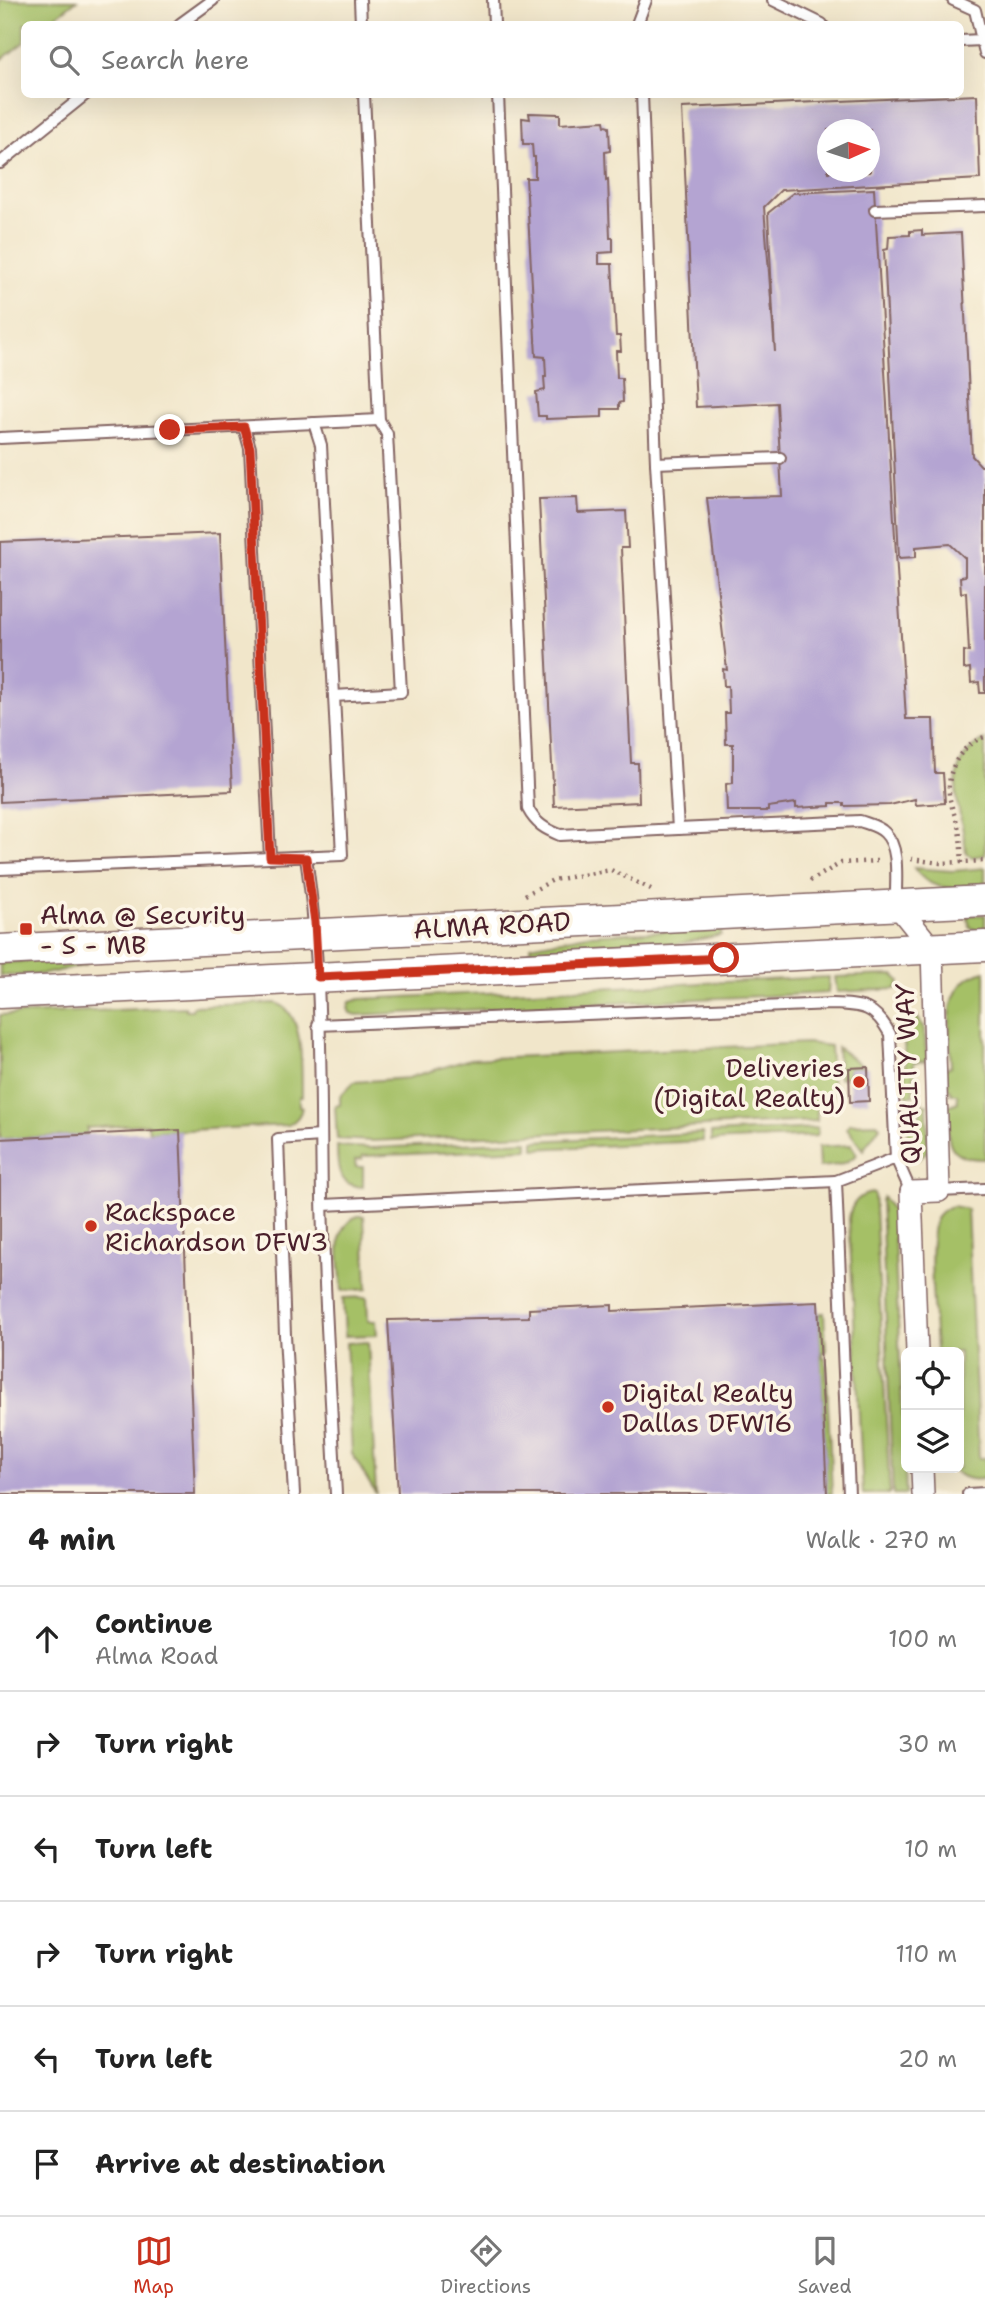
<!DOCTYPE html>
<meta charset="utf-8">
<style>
body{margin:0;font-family:"Shantell Sans",sans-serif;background:#f2f2f2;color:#222}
.controls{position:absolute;right:21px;bottom:21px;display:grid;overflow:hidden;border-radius:10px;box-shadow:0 7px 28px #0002}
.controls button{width:63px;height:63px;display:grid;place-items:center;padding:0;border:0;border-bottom:2px solid #e0e0e0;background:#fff;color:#222;font:35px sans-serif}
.compass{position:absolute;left:817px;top:119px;width:63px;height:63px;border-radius:50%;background:#fff;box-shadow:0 7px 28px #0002;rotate:87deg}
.stop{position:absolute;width:21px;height:21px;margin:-16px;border:5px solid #c8321e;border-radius:50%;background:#fff}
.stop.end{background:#c8321e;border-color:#fff;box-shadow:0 2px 7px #0008}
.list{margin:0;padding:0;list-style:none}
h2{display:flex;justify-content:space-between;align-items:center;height:91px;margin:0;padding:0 28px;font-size:30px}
h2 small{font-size:23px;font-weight:400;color:#767676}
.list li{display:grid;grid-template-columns:46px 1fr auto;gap:21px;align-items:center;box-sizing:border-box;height:105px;padding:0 28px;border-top:2px solid #e0e0e0}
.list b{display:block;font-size:26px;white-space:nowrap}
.list p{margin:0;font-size:23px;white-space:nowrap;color:#767676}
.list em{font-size:23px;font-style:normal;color:#767676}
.icon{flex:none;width:38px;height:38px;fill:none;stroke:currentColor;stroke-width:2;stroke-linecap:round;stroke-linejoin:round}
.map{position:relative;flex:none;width:985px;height:1494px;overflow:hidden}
.search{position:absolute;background:#fff;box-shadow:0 7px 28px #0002;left:21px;right:21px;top:21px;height:77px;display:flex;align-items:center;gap:18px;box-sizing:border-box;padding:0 24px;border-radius:10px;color:#767676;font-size:26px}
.sheet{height:721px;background:#fff}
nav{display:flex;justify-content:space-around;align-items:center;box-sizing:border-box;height:98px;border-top:2px solid #e0e0e0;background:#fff;font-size:19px;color:#767676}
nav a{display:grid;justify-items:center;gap:4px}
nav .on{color:#c8321e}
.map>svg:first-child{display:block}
.green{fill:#a5c066;stroke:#787048;stroke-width:2}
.building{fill:#b4a4d2;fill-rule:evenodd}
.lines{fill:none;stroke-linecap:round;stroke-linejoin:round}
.lane-casing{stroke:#846563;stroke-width:14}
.street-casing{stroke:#846563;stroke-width:24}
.secondary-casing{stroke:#846563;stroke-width:33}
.path{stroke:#846563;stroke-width:4.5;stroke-dasharray:2 5;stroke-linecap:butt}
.lane{stroke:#fff;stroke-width:10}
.street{stroke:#fff;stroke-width:21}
.secondary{stroke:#fff;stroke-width:30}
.route{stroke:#c8321e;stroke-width:9}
.poi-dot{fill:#c8321e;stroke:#fcf5e5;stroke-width:2.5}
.labels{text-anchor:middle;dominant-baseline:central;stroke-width:7;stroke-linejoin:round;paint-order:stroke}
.poi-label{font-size:26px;fill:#4a1f2b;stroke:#fcf5e5;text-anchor:start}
.street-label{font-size:26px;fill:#4a1f2b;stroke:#fcf5e5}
</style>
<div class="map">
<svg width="985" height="1494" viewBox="0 0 985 1494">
<rect width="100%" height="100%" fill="#fcf5e5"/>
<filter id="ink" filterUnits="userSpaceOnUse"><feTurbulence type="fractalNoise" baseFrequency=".0143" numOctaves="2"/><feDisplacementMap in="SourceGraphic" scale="14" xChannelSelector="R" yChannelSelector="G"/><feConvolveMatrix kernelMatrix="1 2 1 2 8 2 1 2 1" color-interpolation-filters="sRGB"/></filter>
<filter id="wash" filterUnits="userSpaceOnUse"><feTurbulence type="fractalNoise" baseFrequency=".00686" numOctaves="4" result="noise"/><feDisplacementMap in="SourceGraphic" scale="28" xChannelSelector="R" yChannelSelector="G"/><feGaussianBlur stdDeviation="1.57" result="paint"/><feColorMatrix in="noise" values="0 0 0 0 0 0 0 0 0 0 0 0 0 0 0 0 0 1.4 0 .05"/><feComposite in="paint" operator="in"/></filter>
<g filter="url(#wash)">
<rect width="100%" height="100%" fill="#f1e6ca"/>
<g class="green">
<path d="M0,0H77L46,24H24V42L0,61Z"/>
<path d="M985,740V855L972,857L966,853C964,814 936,764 985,740Z"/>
<path d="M914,868L952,871L985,868V887C957,888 931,894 914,868Z"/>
<path d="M967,915H985V931H978L970,927Z"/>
<path d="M721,928V935L678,944L530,953V946L587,935Z"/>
<path d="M86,957V965L45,974L0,976V963Z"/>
<path d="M985,971V1159C944,1160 948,1139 947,1106L958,1102L957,1094H951L950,1089L946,1088L948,1085L945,1068L951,1067C950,1034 940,981 985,971Z"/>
<path d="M894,975L900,981L896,989L837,992L835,977Z"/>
<path d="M829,977L828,993L357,1015L350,1013L348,1008L350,1002L360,999Z"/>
<path d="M275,1003C306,1010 301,1072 302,1097H299V1106L302,1107C301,1116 296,1121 288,1125L149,1132L148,1124L87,1128V1135L0,1139V1015L185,1007L186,1010H192L193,1006Z"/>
<path d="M912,1016L917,1017L924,1028L927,1061L914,1062L913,1096H908L906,1093L904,1033Z"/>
<path d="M807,1043L830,1046L833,1094L828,1100V1107L817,1108V1121L372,1141L337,1139L335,1106L340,1105V1096L354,1082L408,1078L470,1059Z"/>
<path d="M837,1047L864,1067L849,1068V1077L839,1078Z"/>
<path d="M920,1099H922V1104H927L928,1150L919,1159L910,1148L907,1124L920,1122Z"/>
<path d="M877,1123L880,1126L863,1150L847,1128L849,1124Z"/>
<path d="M817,1128V1136L711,1141V1133Z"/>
<path d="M703,1133V1141L534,1149V1141Z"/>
<path d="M527,1141V1149L363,1156L362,1159L355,1160L356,1167H363V1187C338,1186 337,1168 337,1146L371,1148Z"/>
<path d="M851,1145L857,1154C845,1166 834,1166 819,1167L818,1147Z"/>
<path d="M874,1193L875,1209L890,1494H863L849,1219C851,1204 858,1194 874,1193Z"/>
<path d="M883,1197L893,1212L906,1494H893L881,1200Z"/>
<path d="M953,1206L967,1209L979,1458H985V1478C972,1482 960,1477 951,1468H959V1352H936C935,1321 926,1245 936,1219C939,1211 945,1208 953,1206Z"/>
<path d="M358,1216H364L367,1289L342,1291C341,1266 330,1227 358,1216Z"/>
<path d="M367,1297L368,1321H376L377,1335L345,1336L343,1298Z"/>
<path d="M824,1313L826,1352H823V1358L826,1359L832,1494H827L818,1314Z"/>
<path d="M368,1342L376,1494L352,1454L346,1343Z"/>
</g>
<g id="blocks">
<g class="building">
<path d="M977,95L980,179L781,190L764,207L775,352L768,213L793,193L874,189L906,719H933L935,773H943L945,803L916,805L915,799L890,805L844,806V803H830V806L796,808V803L768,807V811H727L726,784L733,783V744H726L725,713H729L728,686H724L723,669L727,670L707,498L782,496L777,403L696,407L682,108ZM828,130H870V172H828Z"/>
<path d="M529,113L560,114V124L604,121L605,126L609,127L610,151L605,152L606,180L608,179L610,238H613V252L599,253V264H612L616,336H620L621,351H616L617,378H622L623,402L619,403V409H602V417L546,419V416H538L536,392L545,390L544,377H546L545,357L536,356L526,178H535V157H533L532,144H523L522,118L530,119Z"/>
<path d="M922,230V235L961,233L972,456L981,466H985V693H980L979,682L971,683L970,668L964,669V651L969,652L966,592L961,593L960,577L965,576V558L950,544L916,547V557L899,558L884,250L888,249L889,236L910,235V231Z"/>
<path d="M577,498L578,513L626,511L628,548H621L631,763H638L639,802L554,806L539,499Z"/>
<path d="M220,533L232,791L0,802V542Z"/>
<path d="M868,1067L869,1101L850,1102L849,1068Z"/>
<path d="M180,1130L195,1494H0V1139Z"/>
<path d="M818,1302L827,1494H398L388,1320L529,1317V1309L612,1305V1311Z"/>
</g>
</g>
</g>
<g filter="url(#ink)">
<use href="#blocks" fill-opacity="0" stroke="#846563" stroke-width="2"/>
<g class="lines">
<g class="lane-casing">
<g id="lane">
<path d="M360,0L361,24"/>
<path d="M493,0L494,24"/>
<path d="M773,0L822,24"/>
<path d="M953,0L975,10L985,53"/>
<path d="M180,24L213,0"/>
<path d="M637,24L646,0"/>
<path d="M960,41L982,40"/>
<path d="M498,94L528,809C536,824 545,829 560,835L678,829"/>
<path d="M642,94L656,463L678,829L860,821C868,824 879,826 885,833C901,848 895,884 896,904"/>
<path d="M0,163L86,94"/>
<path d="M875,210L985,206"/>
<path d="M314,423L321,445L334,696"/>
<path d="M244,427L250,448L270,857"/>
<path d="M0,438L379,420"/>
<path d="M656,463L780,458"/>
<path d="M306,858C323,970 320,1084 322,1197C324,1296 331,1395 336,1494"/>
<path d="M0,869L342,855L334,696L401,692L387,434L379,420L364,94"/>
<path d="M318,1025L832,1004C863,1005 875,1006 890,1034L896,1158L911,1192"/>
<path d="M939,1191L985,1189"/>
<path d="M323,1205L836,1181"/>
<path d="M294,1494L285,1335L278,1139L321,1136"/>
<path d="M849,1494L836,1181L896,1158"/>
<path d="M968,1494L985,1493"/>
</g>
</g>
<g class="street-casing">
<g id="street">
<path d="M896,904L932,949L939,1191L911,1192L917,1352"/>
<path d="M922,1468L923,1494"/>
</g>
</g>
<g class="secondary-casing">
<g id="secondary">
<path d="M0,950L985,901"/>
<path d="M0,993L985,946"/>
</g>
</g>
<g class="path">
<path d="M911,859L940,863L985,861"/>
<path d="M962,863C961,852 961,841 959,830C956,817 950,805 949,793C947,769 962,743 985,737"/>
<path d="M810,881L841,863L877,861"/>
<path d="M525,895L553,880L611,870L651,889"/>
</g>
<use href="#lane" class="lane"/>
<use href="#street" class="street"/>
<use href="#secondary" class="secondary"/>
</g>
</g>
<g class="lines" filter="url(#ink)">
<path class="route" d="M170,430L244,427L250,448L270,857L306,858L315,922L318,977L724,958"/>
</g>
<g class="poi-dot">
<rect x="19" y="922" width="14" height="14" rx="3.5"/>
<circle cx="859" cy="1082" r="7"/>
<circle cx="91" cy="1226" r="7"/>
<circle cx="608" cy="1407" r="7"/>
</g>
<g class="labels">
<g class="poi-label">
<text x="40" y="914">Alma @ Security<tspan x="40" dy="30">- S - MB</tspan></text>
<text x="845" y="1067" text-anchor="end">Deliveries<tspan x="845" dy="30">(Digital Realty)</tspan></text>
<text x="105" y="1211">Rackspace<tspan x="105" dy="30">Richardson DFW3</tspan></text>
<text x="622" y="1392">Digital Realty<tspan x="622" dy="30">Dallas DFW16</tspan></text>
</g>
<g class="street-label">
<text transform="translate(492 925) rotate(-3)">ALMA ROAD</text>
<text transform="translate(907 1074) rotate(-92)">QUALITY WAY</text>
</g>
</g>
</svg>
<div class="controls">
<button><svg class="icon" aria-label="locate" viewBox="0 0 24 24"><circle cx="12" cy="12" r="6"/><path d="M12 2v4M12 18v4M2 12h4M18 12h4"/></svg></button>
<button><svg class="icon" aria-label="layers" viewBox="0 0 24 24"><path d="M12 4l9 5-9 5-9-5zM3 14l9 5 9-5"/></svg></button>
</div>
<svg class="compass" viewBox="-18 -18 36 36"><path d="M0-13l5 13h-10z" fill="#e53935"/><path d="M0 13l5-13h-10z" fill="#767676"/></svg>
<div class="stop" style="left:724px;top:958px"></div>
<div class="stop end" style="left:170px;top:430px"></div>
<div class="search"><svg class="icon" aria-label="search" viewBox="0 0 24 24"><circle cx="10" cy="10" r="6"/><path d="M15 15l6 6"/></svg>Search here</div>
</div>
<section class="sheet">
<h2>4 min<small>Walk · 270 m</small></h2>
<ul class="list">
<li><svg class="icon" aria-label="ahead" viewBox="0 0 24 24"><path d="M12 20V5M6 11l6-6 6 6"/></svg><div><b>Continue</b><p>Alma Road</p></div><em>100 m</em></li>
<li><svg class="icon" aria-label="right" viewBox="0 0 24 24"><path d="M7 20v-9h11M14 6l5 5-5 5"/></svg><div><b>Turn right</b></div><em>30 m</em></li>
<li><svg class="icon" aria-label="left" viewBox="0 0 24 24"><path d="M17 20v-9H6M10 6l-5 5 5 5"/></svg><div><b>Turn left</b></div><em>10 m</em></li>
<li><svg class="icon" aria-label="right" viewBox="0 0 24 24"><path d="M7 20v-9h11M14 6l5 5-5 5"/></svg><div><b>Turn right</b></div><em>110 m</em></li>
<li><svg class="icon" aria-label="left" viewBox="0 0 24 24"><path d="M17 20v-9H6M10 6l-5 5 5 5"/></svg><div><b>Turn left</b></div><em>20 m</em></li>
<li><svg class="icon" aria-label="arrive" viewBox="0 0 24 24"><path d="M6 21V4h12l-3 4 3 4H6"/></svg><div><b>Arrive at destination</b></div></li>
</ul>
</section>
<nav>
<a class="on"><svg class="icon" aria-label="map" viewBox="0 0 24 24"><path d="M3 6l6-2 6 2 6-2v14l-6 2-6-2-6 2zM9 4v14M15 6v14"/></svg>Map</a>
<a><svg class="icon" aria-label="directions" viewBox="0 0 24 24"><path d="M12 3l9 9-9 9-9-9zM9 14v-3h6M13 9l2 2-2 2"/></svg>Directions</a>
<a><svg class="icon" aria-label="saved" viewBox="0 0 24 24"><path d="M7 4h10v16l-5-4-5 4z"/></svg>Saved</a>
</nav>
